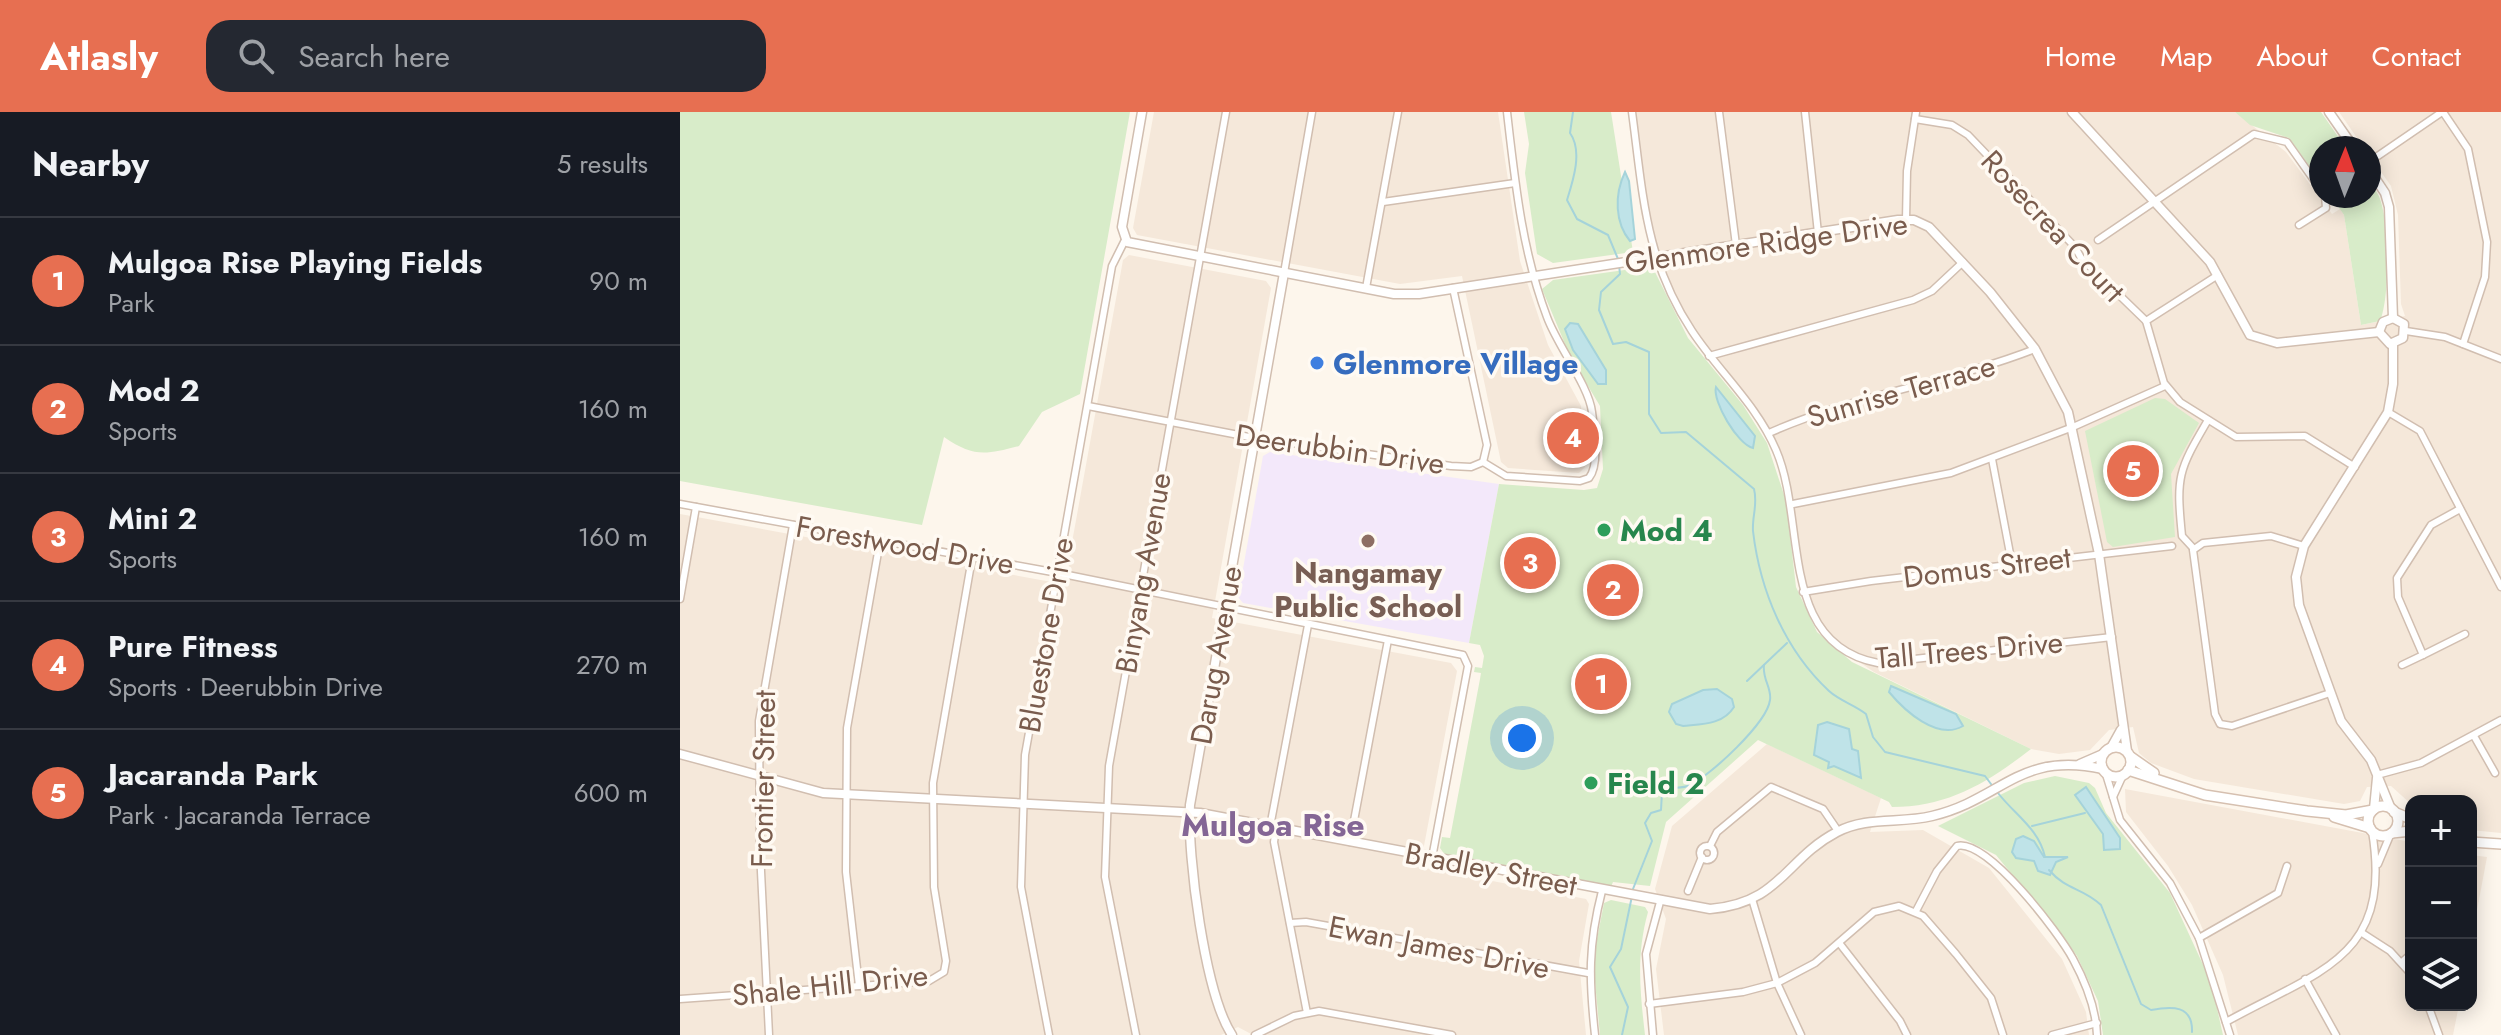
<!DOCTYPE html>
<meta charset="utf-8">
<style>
body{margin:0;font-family:Jost,sans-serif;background:#242831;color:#f1f3f6}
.controls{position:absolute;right:24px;bottom:24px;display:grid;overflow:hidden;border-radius:16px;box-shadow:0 4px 20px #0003}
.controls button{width:72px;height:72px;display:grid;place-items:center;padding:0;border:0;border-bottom:2px solid #363941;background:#171b24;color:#f1f3f6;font:40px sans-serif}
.compass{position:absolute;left:1629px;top:24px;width:72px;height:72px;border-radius:50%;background:#171b24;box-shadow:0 4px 20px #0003;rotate:1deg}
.you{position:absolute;left:842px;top:626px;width:28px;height:28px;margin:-20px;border:6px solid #fff;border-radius:50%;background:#1a73e8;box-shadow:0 0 0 12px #1a73e833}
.badge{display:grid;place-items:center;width:52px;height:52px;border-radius:50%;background:#e76f51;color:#fff;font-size:26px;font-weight:700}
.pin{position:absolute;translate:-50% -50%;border:4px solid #fff;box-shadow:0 2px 8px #0006}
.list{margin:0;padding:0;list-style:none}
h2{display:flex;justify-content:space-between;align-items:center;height:104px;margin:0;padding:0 32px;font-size:34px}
h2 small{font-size:26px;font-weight:400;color:#9ea1a6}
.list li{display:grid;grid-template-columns:52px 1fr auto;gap:24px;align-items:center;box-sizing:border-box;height:128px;padding:0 32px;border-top:2px solid #363941}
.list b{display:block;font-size:30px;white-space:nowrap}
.list p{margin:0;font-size:26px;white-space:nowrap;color:#9ea1a6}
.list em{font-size:26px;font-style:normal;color:#9ea1a6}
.icon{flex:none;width:44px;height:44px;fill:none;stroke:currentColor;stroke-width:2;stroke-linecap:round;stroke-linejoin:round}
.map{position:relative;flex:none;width:1821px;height:923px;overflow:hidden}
header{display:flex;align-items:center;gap:48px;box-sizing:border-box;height:112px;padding:0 40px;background:#e76f51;color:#fff}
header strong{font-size:38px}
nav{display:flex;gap:44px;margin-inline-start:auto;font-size:28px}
.search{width:560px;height:72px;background:#242831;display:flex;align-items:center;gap:20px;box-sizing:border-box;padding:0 28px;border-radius:24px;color:#9ea1a6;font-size:30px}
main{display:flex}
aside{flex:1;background:#171b24}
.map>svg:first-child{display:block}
.residential{fill:#f5e8da}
.education{fill:#f3e8fa}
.green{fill:#d8ecc9}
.water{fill:#bfe3e8;stroke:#a5d3da;stroke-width:2}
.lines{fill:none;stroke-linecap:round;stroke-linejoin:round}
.stream{stroke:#a5d3da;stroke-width:2}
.minor-casing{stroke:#d1beb0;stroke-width:9}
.tertiary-casing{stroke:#d1beb0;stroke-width:11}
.secondary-casing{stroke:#d6c0b0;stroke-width:12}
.minor{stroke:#fff;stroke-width:6}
.tertiary{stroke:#fff;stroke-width:8}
.secondary{stroke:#fff;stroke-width:9}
.shop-dot{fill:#3f7fe0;stroke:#fffaf3;stroke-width:3}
.leisure-dot{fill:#2e9e5b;stroke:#fffaf3;stroke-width:3}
.education-dot{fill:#8d6e63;stroke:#fffaf3;stroke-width:3}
.labels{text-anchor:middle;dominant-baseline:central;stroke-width:7;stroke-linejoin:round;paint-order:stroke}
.street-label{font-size:30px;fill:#7a5c4d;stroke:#fffaf3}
.shop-label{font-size:30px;font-weight:bold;fill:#366cbe;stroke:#fffaf3;text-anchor:start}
.leisure-label{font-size:30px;font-weight:bold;fill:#27864d;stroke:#fffaf3;text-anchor:start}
.education-label{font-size:30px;font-weight:bold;fill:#785e54;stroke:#fffaf3}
.neighbourhood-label{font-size:32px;font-weight:bold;fill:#846695;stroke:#fffaf3}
</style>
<header>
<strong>Atlasly</strong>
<div class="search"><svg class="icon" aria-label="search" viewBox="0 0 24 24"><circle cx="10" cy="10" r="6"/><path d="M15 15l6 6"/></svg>Search here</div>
<nav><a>Home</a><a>Map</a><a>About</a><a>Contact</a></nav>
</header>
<main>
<aside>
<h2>Nearby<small>5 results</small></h2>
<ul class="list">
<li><span class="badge">1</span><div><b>Mulgoa Rise Playing Fields</b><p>Park</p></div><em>90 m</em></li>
<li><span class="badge">2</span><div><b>Mod 2</b><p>Sports</p></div><em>160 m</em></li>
<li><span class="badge">3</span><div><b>Mini 2</b><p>Sports</p></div><em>160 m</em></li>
<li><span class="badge">4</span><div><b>Pure Fitness</b><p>Sports · Deerubbin Drive</p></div><em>270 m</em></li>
<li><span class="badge">5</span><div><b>Jacaranda Park</b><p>Park · Jacaranda Terrace</p></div><em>600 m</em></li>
</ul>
</aside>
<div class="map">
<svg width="1821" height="923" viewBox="0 0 1821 923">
<rect width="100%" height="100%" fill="#fdf6ec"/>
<g class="residential">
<path d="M474,0H818L840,149L868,233L901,294L905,355L899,361L828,356L821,350L782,164L720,172L457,123L453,116Z"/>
<path d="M948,0H1555L1606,40L1652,102L1660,97L1664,103L1681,213L1725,204L1721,192L1718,103L1711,74L1689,43V36H1684L1659,0H1821V721L1791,718V689L1731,692L1711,674L1687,675L1680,689L1664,692L1514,667L1471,651L1459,641L1453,615L1429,618L1410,638L1379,642L1351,637L1194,560L1166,541L1129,503L1117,464L1105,364L1085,317L993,195L978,160L961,101Z"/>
<path d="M449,143L586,169L591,176L532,506L771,551L777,559L740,755L906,787L909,792L899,849L906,923H573L558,915L541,923H0V402L388,473L389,447L443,148Z"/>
<path d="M1087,632L1201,686L1190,720L1243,718L1309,756L1382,847L1406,900L1409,923H984L976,857L986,807L975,777L992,714Z"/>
<path d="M1445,677L1731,730V893H1779L1773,923H1558L1543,863L1512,793L1488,754L1446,700Z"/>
<path d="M1791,743L1807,745L1791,830Z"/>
</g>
<path class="education" d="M590,340L819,372L789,531L563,491L558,485L583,344Z"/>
<g class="green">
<path d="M0,0H450L400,282L362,300L339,334C305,343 293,345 264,325L242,413L0,369Z"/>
<path d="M844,0H931L953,140L873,151L857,142L845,61L849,32Z"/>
<path d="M1555,0H1641L1666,36H1641V70L1609,26L1570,13Z"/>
<path d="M1689,69C1694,76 1699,82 1701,90C1709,115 1710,186 1700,209L1681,213L1664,103L1651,84H1689Z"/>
<path d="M966,155L975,160L1008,226L1063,293L1087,331L1106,389L1116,475L1137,520L1172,550L1351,637C1307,671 1268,695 1212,695L1209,690L1078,628L986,710L970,774L933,770L931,775L765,743L760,736L762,725L770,726L800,567L801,561L794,560L795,555L802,556L804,544L800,533L789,531L819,372L904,378L917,376L923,357L920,294L890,244L862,177L873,168Z"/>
<path d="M1475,286L1485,287L1519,311L1491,362L1495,425L1433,435L1427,430L1405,319Z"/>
<path d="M1375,664L1409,671L1415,676L1426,701L1490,781L1531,870L1543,923H1423L1418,889L1397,844L1381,822L1316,743L1258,714L1344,671Z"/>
<path d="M931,788L965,795L968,800C956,843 960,879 965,923H920L913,848L924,791Z"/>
</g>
<g class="water">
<path d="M945,60L949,69L955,127L950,129C935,111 934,83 945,60Z"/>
<path d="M890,211L898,212L926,258V272H918L893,238L885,217Z"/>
<path d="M1036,275L1075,324L1073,336C1058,333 1032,289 1036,275Z"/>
<path d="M1211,574L1276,602L1283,614C1257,629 1224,598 1209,580Z"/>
<path d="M1037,577L1052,587L1054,595C1043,613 1021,612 1003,614L996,612L989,600L992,592L1023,578Z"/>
<path d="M1147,610L1169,617L1172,637L1178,639L1181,666L1154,654L1148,656L1149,650L1134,643L1138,613Z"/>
<path d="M1406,675L1440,726V737L1424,738L1423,722L1395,683Z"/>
<path d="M1343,724L1354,729L1364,745H1388L1376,750L1370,763L1358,759L1354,749L1336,746L1332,740L1336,727Z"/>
</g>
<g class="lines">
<g class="stream">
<path d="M893,0L890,21C903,39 893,69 887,88L897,107L928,123L938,147"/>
<path d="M939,153L940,162L921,180L919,198L933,232L946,230L969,240V302L981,321L1006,320L1074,377C1078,392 1072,404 1073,419C1080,479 1105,538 1149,579C1160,589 1175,593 1186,602L1193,625L1205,640L1305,664L1314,676"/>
<path d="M1067,569L1107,531"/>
<path d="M1318,681C1335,703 1359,717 1365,745"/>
<path d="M1352,714L1405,701"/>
<path d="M1369,758C1387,779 1402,775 1421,793L1461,892L1471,898C1492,894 1513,893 1512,920"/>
<path d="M953,777L972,729L965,711L971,701L981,698L982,680C989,673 1000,678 1010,673C1031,663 1087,611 1090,588C1092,576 1082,567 1084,553"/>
<path d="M942,923L948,895L930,855L941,837L952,784"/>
</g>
<g class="minor-casing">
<g id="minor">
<path d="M952,0C963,82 965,148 1012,219C1039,260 1077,293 1096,338C1127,409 1097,532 1198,551L1432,525"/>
<path d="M1039,0L1056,133"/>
<path d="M1125,0L1138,121"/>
<path d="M1763,0L1788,37L1807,130L1805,165L1783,232"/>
<path d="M1235,7L1272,13L1288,23L1395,135L1401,146L1466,209"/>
<path d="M1689,50L1762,0"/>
<path d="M703,90L835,71"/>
<path d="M1226,108L1227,59L1236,0"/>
<path d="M1619,113L1646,96L1645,84"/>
<path d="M1418,128L1574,22L1607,30L1641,78"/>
<path d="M604,161L632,0"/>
<path d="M1538,163L1466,209L1484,271L1500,290L1556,325L1625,324L1675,355"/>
<path d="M686,176L718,0"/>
<path d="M773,176L807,333L803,350"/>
<path d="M1726,219L1765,225L1821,247"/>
<path d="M1029,244L1233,188L1252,179L1283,150"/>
<path d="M408,294L569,325L771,354L791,355L803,350"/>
<path d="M1708,300L1740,319L1821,475"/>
<path d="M1089,321C1174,283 1268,271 1355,237"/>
<path d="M1312,347L1332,452"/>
<path d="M803,350L826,364L900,369L909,366C920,352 914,317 912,300C909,274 877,233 867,205C842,139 835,70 827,0"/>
<path d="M0,392L378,461L783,543L788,554L752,746"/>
<path d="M1113,392L1271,361L1393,315L1485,274"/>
<path d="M1780,397L1751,413L1717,466L1718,485L1743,543L1785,522"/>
<path d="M1624,434L1591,424L1523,431L1513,438L1535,602L1540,612L1552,614L1650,581"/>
<path d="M1514,437L1502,424C1496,364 1498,359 1528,308"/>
<path d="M1123,480L1191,469L1492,434"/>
<path d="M0,487L16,395"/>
<path d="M1722,553L1743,543"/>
<path d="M1794,624L1815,661"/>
<path d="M1425,659L1440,708L1490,771L1519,826L1550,923"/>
<path d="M1697,663L1741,651L1821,608"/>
<path d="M1433,685L1443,663"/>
<path d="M590,715L628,513"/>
<path d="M596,716L594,730L627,901"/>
<path d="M670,730L708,528"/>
<path d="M1030,734L1037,720L1091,675L1143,697L1158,719"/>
<circle cx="1027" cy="741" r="7"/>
<path d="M1698,752L1711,721"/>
<path d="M1008,779L1022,745"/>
<path d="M1072,787L1097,871L1121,923"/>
<path d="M1236,799L1257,759L1277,734C1307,726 1379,821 1393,847C1406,871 1416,896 1417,923"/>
<path d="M610,811L626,810L908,861"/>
<path d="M1682,821L1710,839L1731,862"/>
<path d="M1519,826L1598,781L1607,754"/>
<path d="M1160,832L1220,909L1227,923"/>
<path d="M1722,850L1731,842"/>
<path d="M1625,867L1656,923"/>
<path d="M179,874L166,760L167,616L200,429"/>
<path d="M0,887L249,869L264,860L266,849L254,775L253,671L292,446"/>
<path d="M969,892L1063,880L1097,871L1135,851L1194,800L1219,794L1243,804L1276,842L1311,886L1323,923"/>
<path d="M1748,893L1759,923"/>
<path d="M1546,910C1639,858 1713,847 1692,719"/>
<path d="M89,923L80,739L79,609L113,413"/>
<path d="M369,923L341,775L345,643L432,154L445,128"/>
<path d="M456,923L425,765L429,654L546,0"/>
<path d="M575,923L614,904L639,899L772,923"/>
<path d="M915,923C909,868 908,833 922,779"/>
<path d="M973,923L966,842L980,790"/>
<path d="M1372,923L1417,911"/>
</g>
</g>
<g class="tertiary-casing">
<g id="tertiary">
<path d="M462,0L442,115L447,130L714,182H739L1218,108H1234L1249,115L1310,180L1355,237L1388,300L1419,442L1447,639"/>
<path d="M1392,0L1530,150L1570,223L1597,231L1699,220"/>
<path d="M1649,0L1674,36"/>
<path d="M1689,57L1705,81L1709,95L1713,206"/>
<path d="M1699,220L1710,232L1723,226L1724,212L1713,206"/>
<path d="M1699,220L1703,210L1713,206"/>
<path d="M1431,636L1441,618"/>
<path d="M0,642L143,681L520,701L1030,797C1101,791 1105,747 1157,720C1187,704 1220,712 1252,704C1323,687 1338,639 1423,657"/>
<path d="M1400,652L1423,642"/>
<path d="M1694,697L1697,666"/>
<path d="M1711,697L1691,648L1661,609L1619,493L1616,465L1624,434L1708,300L1713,272V232"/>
<path d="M552,923C525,882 507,744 510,693L604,161"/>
</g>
</g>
<g class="secondary-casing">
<g id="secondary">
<circle cx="1436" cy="650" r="15"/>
<path d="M1451,645L1474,661"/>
<path d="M1448,658L1525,683L1627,699L1666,703L1693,698"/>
<circle cx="1703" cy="709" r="15"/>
<path d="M1714,700L1731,707"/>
<path d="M1654,705L1690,716"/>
<path d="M1712,721L1731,719"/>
<path d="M1791,730L1821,732"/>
</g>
</g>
<use href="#minor" class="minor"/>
<use href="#tertiary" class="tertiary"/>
<use href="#secondary" class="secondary"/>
</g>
<circle class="shop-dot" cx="637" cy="251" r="8"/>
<g class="leisure-dot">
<circle cx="924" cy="418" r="8"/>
<circle cx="911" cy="671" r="8"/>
</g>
<circle class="education-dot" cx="688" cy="429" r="8"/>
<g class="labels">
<g class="street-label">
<text transform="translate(1373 114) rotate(47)">Rosecrea Court</text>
<text transform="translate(1086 131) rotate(-8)">Glenmore Ridge Drive</text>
<text transform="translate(1221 279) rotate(-16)">Sunrise Terrace</text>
<text transform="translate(660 337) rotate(8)">Deerubbin Drive</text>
<text transform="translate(225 433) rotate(10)">Forestwood Drive</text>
<text transform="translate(1307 455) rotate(-7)">Domus Street</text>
<text transform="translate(463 461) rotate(-80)">Binyang Avenue</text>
<text transform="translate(366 523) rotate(-80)">Bluestone Drive</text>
<text transform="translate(1289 538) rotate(-5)">Tall Trees Drive</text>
<text transform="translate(536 543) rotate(-80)">Darug Avenue</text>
<text transform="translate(83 667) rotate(-89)">Frontier Street</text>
<text transform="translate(811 757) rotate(11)">Bradley Street</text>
<text transform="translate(759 835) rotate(11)">Ewan James Drive</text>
<text transform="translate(150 873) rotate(-6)">Shale Hill Drive</text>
</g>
<g class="shop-label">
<text x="653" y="251">Glenmore Village</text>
</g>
<g class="leisure-label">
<text x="940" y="418">Mod 4</text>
<text x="927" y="671">Field 2</text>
</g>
<g class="education-label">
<text x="688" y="460">Nangamay<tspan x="688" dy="34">Public School</tspan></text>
</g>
<g class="neighbourhood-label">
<text x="593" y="713">Mulgoa Rise</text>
</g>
</g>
</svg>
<div class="controls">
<button>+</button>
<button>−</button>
<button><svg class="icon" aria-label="layers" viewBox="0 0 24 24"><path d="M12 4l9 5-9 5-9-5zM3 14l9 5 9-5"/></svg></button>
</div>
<svg class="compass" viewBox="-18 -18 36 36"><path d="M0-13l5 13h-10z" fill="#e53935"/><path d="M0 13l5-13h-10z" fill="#9ea1a6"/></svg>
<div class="you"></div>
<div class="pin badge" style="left:921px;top:572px">1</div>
<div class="pin badge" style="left:933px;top:478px">2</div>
<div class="pin badge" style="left:850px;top:451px">3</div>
<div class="pin badge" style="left:893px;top:326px">4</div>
<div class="pin badge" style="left:1453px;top:359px">5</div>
</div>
</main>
